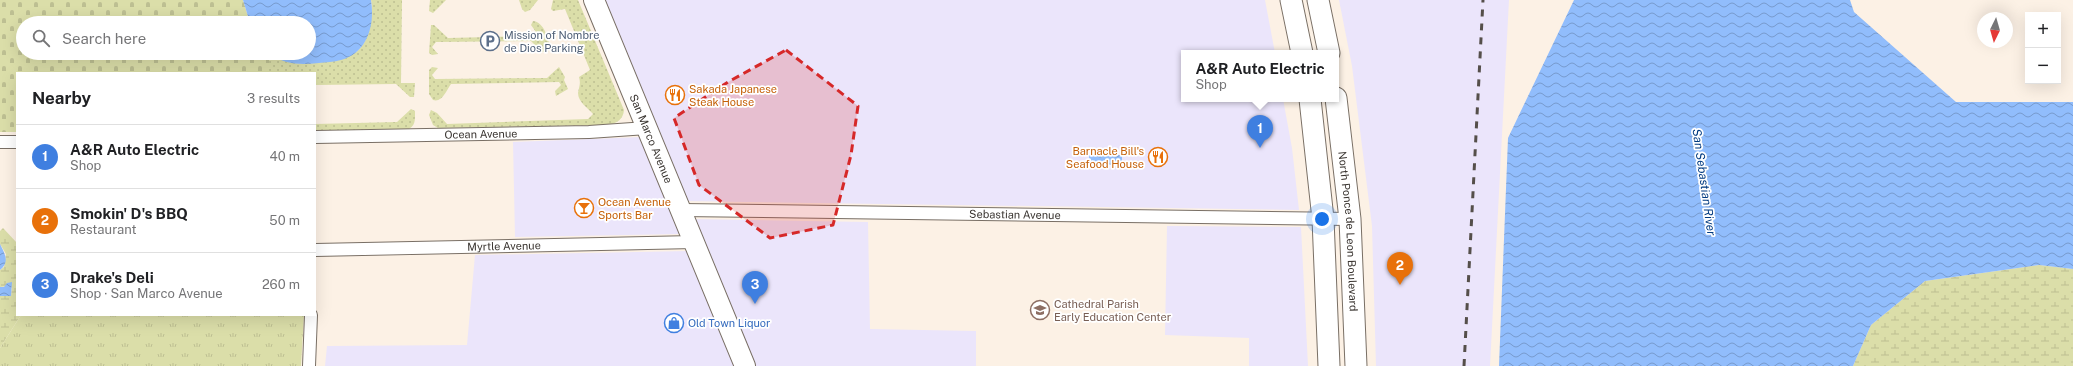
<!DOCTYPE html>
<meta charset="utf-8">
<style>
body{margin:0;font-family:"Public Sans",sans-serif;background:#f2f2f2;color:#202124}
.controls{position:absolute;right:12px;top:12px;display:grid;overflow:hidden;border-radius:0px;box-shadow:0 4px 16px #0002}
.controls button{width:36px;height:36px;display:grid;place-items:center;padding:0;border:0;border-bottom:1px solid #e0e0e0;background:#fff;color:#202124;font:20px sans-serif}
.compass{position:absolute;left:1977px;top:12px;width:36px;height:36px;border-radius:50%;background:#fff;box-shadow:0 4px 16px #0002;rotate:185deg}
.you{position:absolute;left:1322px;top:219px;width:14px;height:14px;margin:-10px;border:3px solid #fff;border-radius:50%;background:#1a73e8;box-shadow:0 0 0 6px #1a73e833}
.badge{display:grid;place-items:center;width:26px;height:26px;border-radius:50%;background:#3a7200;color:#fff;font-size:13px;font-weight:700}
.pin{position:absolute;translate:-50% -33px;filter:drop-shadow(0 1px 2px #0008)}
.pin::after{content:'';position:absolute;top:21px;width:14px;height:12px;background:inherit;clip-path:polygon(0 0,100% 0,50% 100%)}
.popup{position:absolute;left:1181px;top:50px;width:158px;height:52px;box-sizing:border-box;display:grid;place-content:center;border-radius:0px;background:#fff;filter:drop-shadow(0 1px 3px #0005);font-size:13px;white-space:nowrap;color:#757577}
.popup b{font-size:15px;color:#202124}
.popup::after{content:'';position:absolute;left:50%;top:100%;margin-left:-8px;border:8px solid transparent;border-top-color:#fff}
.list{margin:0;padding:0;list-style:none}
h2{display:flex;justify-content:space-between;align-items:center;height:52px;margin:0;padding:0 16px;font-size:17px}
h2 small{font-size:13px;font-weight:400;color:#757577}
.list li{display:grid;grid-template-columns:26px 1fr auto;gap:12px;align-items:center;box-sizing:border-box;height:64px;padding:0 16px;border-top:1px solid #e0e0e0}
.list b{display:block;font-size:15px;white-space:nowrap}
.list p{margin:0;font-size:13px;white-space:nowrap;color:#757577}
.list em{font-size:13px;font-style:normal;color:#757577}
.icon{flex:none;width:22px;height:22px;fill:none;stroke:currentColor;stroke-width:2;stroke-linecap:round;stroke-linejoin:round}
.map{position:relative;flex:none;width:2073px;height:366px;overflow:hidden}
.search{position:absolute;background:#fff;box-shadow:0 4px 16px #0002;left:16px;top:16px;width:300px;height:44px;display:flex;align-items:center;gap:10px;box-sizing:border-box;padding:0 14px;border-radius:22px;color:#757577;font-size:15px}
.panel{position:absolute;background:#fff;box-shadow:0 4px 16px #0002;left:16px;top:72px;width:300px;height:244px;border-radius:0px}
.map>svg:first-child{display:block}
.commercial{fill:#ebe5fb}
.grass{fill:url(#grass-dots)}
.wetland{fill:url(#wetland-marsh)}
.cemetery{fill:url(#cemetery-stones)}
.park{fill:url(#park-tufts)}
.water{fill:url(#water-waves)}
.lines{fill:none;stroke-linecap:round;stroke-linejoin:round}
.minor-casing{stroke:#796f65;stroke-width:14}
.primary-casing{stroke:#796f65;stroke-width:22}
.trunk-casing{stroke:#796f65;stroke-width:23}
.minor{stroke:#fff;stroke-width:12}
.primary{stroke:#fff;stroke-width:20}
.trunk{stroke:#fff;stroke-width:21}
.rail{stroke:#554f4a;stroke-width:3;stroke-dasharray:7 7;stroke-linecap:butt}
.marked{fill:#d62828;fill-opacity:0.2;stroke:#d62828;stroke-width:3;stroke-dasharray:8 5;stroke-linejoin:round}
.labels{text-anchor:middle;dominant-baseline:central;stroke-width:3.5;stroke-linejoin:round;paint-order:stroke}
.service-label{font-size:11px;fill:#4e5e75;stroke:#fff;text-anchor:start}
.food-label{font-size:11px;fill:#c56008;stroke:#fff;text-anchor:start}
.street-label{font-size:11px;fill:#3a3531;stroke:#fff}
.education-label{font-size:11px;fill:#785e54;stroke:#fff;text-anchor:start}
.shop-label{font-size:11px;fill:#366cbe;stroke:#fff;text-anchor:start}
.water-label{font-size:12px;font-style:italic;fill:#003a80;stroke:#fff}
</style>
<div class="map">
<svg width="2073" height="366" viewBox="0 0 2073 366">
<defs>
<pattern id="grass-dots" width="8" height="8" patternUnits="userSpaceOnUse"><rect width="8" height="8" fill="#dbdea9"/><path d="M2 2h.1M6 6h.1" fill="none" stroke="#bdbf92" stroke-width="1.8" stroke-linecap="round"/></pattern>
<pattern id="wetland-marsh" width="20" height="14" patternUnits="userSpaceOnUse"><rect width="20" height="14" fill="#dbdea9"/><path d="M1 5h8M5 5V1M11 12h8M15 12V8" fill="none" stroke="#bdbf92"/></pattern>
<pattern id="cemetery-stones" width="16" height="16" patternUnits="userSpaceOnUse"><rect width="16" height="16" fill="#dbdea9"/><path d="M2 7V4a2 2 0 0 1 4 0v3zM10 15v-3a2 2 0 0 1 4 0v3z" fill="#bdbf92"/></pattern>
<pattern id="park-tufts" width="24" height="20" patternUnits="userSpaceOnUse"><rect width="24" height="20" fill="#dbdea9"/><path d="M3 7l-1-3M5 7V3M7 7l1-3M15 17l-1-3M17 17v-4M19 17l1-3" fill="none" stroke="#bdbf92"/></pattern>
<pattern id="water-waves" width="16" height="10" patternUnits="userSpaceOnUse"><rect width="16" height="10" fill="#91bdfc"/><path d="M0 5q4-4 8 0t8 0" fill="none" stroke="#779acd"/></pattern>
</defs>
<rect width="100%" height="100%" fill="#fcf1e5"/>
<g class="commercial">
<path d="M601,0H1265L1275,53H1184V99H1283L1292,148L1299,210L685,201Z"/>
<path d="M1339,0H1509L1490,366H1376L1372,226L1352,66Z"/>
<path d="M642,137L673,212V218H676L682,234L515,237L513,142Z"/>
<path d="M692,219L868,222L870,329L976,331V366H753Z"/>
<path d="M1167,226L1301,227L1308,366H1249V338L1165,335Z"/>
<path d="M689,251L736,366H325L327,346L467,345L475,255Z"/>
</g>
<g class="grass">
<path d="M371,0H402L401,83H415L414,97H410L396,84L315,85V73H269V53C288,65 300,65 322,62C348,59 364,55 369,28C372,17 373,10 371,0Z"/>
<path d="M430,0H538L530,10L525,12L522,9L519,0H446L433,13L429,11Z"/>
<path d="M553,0H578L624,110C623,120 617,123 608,125L438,128L433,125L429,115L431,110L437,113L447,124L588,119L593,114C588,108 578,102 578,93C579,87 581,84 579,77L590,70L565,9L553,11L551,9Z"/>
<path d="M533,21C544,22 548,38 550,47L548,52H542L531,41L436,42L432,47L438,54L432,55L429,53L431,25H434L448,38L532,36L536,32L531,25Z"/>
<path d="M432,67L438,68L432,75L435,79L547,78L559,67L565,77L564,80L568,89L556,96L555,91L561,85L559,82L451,84C446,91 442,103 433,100L429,94V70Z"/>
<path d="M411,109L415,111C415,120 416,127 406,130H315V124L397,122Z"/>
</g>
<g class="wetland">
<path d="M3,228L17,243V315H21L0,348V296H11L12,286L0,287V270L4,267L6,254L0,244V231Z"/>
<path d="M2039,265L2073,269V366H1853L1871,325L1925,281Z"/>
</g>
<path class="cemetery" d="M0,0H243L250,23H23V53H269V73H17V132H0Z"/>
<path class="park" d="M21,315H304L301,366H0V348Z"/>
<g class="water">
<path d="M243,0H371C375,24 368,53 341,60C334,62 326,62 319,63C300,65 285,65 269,53H309V23H250Z"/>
<path d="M1574,0H1850L1854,12L1956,102H2073V269L2039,265L1925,281L1871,325L1853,366H1499L1508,138Z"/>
<rect x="1089" y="155" width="33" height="10"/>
<path d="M0,244C5,254 10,262 0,270Z"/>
<path d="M12,282L11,296H0V287H4L7,283Z"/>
</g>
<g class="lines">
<g class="minor-casing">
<g id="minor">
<path id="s1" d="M315,137L589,132L647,128"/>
<path d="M0,142H17"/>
<path id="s2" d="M681,210L1350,219"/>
<path id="s3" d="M315,250L694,242"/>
<path d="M309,366L311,315"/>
</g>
</g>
<g class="primary-casing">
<g id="primary">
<path id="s4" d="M594,0L745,366"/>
</g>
</g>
<g class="trunk-casing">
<g id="trunk">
<path d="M1291,0L1302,53"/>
<path d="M1318,0L1329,53"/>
<path id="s5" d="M1336,98L1350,219L1356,366"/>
<path d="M1310,99L1323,219L1329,366"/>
</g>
</g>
<use href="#minor" class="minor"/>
<use href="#primary" class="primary"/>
<use href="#trunk" class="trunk"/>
<path class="rail" d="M1464,366L1483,0"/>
</g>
<path class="marked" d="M786,50L858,106L851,155L833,225L770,238L699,185L674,118L728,82Z"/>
<defs>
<g id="parking-ring" transform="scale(1)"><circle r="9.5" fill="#fff" stroke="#5c6f8a" stroke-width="1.5"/><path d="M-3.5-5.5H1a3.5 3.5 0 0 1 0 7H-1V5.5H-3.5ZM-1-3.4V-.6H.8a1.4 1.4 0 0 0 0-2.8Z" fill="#5c6f8a"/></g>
<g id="restaurant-ring" transform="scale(1)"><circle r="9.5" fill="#fff" stroke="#e8710a" stroke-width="1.5"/><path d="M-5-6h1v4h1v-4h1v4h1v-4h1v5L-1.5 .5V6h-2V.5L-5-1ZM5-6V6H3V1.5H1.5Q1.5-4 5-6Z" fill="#e8710a"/></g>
<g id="bar-ring" transform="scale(1)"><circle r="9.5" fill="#fff" stroke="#e8710a" stroke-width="1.5"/><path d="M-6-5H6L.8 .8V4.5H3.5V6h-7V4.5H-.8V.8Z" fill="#e8710a"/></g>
<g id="school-ring" transform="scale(1)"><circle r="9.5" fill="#fff" stroke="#8d6e63" stroke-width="1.5"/><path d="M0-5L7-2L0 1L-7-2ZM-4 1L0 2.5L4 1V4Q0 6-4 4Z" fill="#8d6e63"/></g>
<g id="shop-ring" transform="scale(1)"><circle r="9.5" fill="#fff" stroke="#3f7fe0" stroke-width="1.5"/><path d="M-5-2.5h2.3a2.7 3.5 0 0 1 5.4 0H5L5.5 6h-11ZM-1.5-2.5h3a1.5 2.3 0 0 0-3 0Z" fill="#3f7fe0"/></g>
</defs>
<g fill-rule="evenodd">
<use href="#parking-ring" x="490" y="41"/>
<use href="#restaurant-ring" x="675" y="95"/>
<use href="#restaurant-ring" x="1158" y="157"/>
<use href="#bar-ring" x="584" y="208"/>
<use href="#school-ring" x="1040" y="310"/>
<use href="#shop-ring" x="674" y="323"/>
</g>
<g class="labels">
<g class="service-label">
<text x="504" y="35">Mission of Nombre<tspan x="504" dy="13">de Dios Parking</tspan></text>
</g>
<g class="food-label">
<text x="689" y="89">Sakada Japanese<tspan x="689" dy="13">Steak House</tspan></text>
<text x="1144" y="151" text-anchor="end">Barnacle Bill's<tspan x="1144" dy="13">Seafood House</tspan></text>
<text x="598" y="202">Ocean Avenue<tspan x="598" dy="13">Sports Bar</tspan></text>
</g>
<g class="street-label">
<text stroke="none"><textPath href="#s1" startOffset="166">Ocean Avenue</textPath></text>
<text stroke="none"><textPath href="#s4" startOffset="150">San Marco Avenue</textPath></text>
<text stroke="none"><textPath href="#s2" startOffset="334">Sebastian Avenue</textPath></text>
<text stroke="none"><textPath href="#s5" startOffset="134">North Ponce de Leon Boulevard</textPath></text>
<text stroke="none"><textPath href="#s3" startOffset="189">Myrtle Avenue</textPath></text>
</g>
<g class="education-label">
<text x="1054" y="304">Cathedral Parish<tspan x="1054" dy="13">Early Education Center</tspan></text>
</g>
<g class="shop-label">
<text x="688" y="323">Old Town Liquor</text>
</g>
<g class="water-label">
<text transform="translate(1704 182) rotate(82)">San Sebastian River</text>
</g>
</g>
</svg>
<div class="controls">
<button>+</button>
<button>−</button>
</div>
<svg class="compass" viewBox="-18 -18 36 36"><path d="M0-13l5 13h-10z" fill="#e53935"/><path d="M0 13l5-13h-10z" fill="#757577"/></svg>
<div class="you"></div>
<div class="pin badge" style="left:1260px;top:148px;background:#3f7fe0">1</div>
<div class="popup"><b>A&amp;R Auto Electric</b>Shop</div>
<div class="pin badge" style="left:1400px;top:285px;background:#e8710a">2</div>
<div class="pin badge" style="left:755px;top:304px;background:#3f7fe0">3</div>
<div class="search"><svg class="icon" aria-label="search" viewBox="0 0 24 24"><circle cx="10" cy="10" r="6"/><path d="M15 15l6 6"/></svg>Search here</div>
<section class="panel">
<h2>Nearby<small>3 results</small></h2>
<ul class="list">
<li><span class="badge" style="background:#3f7fe0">1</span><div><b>A&amp;R Auto Electric</b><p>Shop</p></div><em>40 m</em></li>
<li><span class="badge" style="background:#e8710a">2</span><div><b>Smokin' D's BBQ</b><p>Restaurant</p></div><em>50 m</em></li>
<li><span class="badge" style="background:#3f7fe0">3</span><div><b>Drake's Deli</b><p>Shop · San Marco Avenue</p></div><em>260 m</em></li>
</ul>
</section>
</div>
